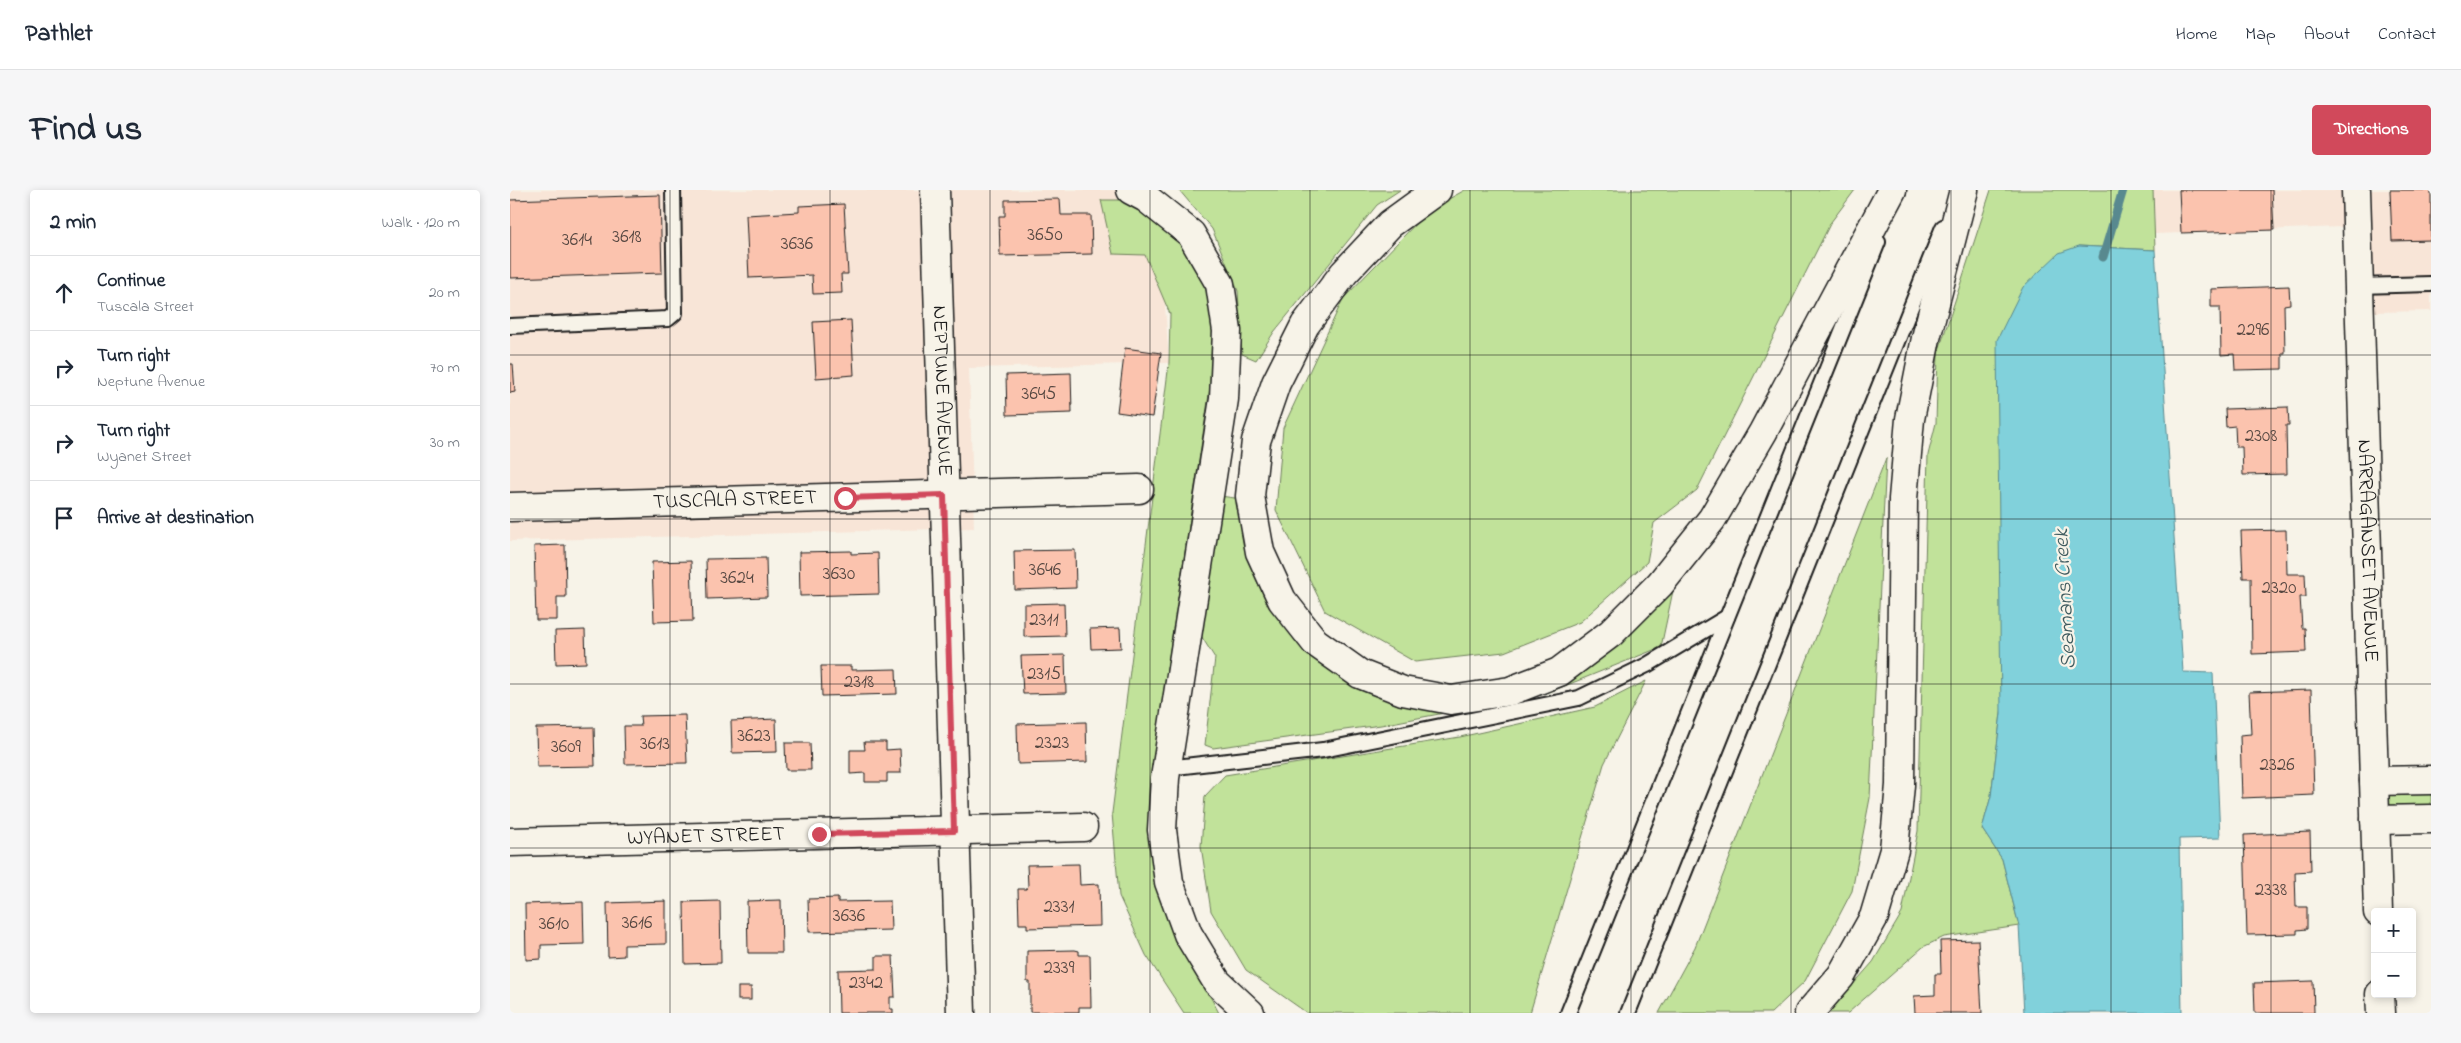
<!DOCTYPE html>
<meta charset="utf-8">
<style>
body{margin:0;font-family:"Indie Flower",sans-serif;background:#f6f6f7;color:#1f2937}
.controls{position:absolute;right:15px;bottom:15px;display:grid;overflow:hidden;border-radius:5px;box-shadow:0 2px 8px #0003}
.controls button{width:45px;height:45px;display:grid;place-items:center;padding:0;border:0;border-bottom:1px solid #e0e1e3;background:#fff;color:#1f2937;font:25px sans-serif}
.stop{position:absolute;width:15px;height:15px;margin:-11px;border:4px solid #d1495b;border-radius:50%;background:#fff}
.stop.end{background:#d1495b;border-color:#fff;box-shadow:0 1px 5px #0008}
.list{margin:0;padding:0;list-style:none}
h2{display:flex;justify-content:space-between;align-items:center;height:65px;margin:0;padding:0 20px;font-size:21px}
h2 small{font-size:16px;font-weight:400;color:#747a83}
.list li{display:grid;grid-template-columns:32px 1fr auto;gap:15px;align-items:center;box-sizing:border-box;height:75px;padding:0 20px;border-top:1px solid #e0e1e3}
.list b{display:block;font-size:19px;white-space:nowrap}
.list p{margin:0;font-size:16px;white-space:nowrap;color:#747a83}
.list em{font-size:16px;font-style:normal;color:#747a83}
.icon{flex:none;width:28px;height:28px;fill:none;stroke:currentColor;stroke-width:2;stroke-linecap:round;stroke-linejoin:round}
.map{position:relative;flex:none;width:1921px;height:823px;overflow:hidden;border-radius:5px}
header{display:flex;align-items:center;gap:30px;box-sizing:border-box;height:70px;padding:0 25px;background:#fff;border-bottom:1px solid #e0e1e3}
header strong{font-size:24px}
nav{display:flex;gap:28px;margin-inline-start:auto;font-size:18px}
.intro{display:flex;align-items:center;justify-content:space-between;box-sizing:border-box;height:120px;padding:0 30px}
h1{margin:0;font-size:35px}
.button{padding:12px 22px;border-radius:5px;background:#d1495b;color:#fff;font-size:18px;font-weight:700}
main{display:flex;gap:30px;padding:0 30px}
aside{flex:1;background:#fff;border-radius:5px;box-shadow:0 2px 8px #0003}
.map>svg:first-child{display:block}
.built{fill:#f8e5d7}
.green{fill:#c1e29a;stroke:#6e7f5b}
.water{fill:#81d1db;stroke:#59898f}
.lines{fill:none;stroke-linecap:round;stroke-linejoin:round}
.stream{stroke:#59898f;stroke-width:9}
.building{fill:#fbc3ae;stroke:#1c1c1c}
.service-casing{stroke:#1c1c1c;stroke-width:18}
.minor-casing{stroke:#1c1c1c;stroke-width:31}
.motorway-casing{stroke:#1c1c1c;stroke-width:31}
.service{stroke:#f7f3e8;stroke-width:14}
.minor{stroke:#f7f3e8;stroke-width:28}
.motorway{stroke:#f7f3e8;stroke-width:28}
.route{stroke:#d1495b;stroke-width:6}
.grid{fill:none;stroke:#1c1c1c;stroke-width:1;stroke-opacity:0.55}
.labels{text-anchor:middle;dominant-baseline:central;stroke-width:4.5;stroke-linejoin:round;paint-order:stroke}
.number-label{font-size:19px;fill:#544640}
.street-label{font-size:21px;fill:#1c1c1c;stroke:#f7f3e8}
.water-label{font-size:22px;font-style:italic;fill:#3f5b5f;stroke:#f7f3e8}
</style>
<header>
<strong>Pathlet</strong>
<nav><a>Home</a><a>Map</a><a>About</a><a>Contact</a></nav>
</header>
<div class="intro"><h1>Find us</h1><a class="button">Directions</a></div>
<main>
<aside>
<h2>2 min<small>Walk · 120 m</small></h2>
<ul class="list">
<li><svg class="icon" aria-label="ahead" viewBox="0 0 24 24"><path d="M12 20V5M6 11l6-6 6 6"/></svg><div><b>Continue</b><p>Tuscala Street</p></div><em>20 m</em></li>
<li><svg class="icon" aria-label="right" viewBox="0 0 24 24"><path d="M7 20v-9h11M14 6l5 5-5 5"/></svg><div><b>Turn right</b><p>Neptune Avenue</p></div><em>70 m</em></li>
<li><svg class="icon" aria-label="right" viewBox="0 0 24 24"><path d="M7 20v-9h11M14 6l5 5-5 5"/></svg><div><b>Turn right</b><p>Wyanet Street</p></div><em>30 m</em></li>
<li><svg class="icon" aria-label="arrive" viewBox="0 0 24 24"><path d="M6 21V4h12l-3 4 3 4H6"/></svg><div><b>Arrive at destination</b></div></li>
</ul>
</aside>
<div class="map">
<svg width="1921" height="823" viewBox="0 0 1921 823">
<rect width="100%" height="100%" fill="#f7f3e8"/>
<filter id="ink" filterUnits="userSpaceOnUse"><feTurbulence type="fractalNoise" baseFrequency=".02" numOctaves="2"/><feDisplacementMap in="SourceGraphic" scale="10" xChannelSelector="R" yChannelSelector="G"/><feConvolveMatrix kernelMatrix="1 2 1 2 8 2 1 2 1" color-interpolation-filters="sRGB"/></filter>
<g filter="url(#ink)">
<g class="built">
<path d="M0,0H647L659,173L459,178L464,338L0,351Z"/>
<path d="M1643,0H1921V121L1863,122L1860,36L1645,44Z"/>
</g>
<g class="green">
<path d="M669,0H890L867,15L764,142L746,170L732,164L728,101L702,39Z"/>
<path d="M955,0H1345L1321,32L1187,300L1144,333L1137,372L1070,432L994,462L905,472L815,421L766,320L773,238L833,109L919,20Z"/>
<path d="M1481,0H1643L1645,60L1569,56L1491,523L1481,606L1472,639L1492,669L1509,736L1434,747L1413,757L1338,823H1318L1363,772L1392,723L1408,641L1418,265L1426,233L1428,163Z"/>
<path d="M591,10H611L638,23L682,66L702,115L703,178L641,585L642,657L667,744L709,823H674L636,765L609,706L602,623L659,173L660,124L635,65L603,64Z"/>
<path d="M1376,268L1360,608L1342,701L1295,791L1261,823H1149L1185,757Z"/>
<path d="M710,306L732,309L769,425L926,517L1036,494L1164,396L1151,457L1035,504L871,535L703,558L695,555L705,468L688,441Z"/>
<path d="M1136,491L1094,574L1020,823H797L736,780L701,721L691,656L695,606L715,585L950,547L1085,517Z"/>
<path d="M1921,594V625L1870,626L1869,596Z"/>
</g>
<path class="water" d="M1569,56L1645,60L1673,482L1703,483L1710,648L1669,649L1672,823H1514L1509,736L1492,669L1472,639L1481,606L1491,523L1487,150L1513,97L1549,63Z"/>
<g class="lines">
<path class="stream" d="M1593,67L1613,0"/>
</g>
<g class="building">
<path d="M1669,0H1762L1764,40L1671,43Z"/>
<path d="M1880,0H1921V50L1882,51Z"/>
<path d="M150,5L152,83L0,88V10Z"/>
<path d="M550,9L551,25H581L582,64L490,66L489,26H495V10Z"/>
<path d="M334,14L338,84H331L332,103L303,104L302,85L239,88L236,25L289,22V16Z"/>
<path d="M1779,96L1780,114L1774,115L1775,163H1772V179L1725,180L1724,164L1711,165L1710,117H1701V99Z"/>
<path d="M341,130L344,185L306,188L303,132Z"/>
<path d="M615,158L651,163L642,227L607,222Z"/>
<path d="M0,174H3L5,202L0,203Z"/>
<path d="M561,183L562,223L497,225L496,185Z"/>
<path d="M1778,217L1779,235H1776L1777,284L1733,285L1732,257H1726L1725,236L1716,237L1715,219Z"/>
<path d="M1776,340L1777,384H1795L1796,407H1790L1792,438H1795L1796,462L1742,464L1741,388H1733L1731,341Z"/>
<path d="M55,355L56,407H47V430H26L24,356Z"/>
<path d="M565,360L566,398L505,400L504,361Z"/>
<path d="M341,361V364L368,363L369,404L290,406L289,362Z"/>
<path d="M256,368L257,407L197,409L196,369Z"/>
<path d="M181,371L183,431L144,432L142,372Z"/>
<path d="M554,413L555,446L514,447V414Z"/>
<path d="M610,438L611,458L581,459L580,439Z"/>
<path d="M75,440L76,473L46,474L45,441Z"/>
<path d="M555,465L556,503L513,504L511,466Z"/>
<path d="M311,476H341V480L386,479L387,504L312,506Z"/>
<path d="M1801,500L1804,605L1732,608L1730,545L1741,544L1739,502Z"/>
<path d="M175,525L177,573L115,574L114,536H131L130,526Z"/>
<path d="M266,529L267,562L222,563L221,531Z"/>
<path d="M576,532L577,572L508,574L507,534Z"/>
<path d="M84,537L85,576L27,577L26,538Z"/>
<path d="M354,552H376V560L390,559L391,583H377V592H355V583L340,584V560H355Z"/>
<path d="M275,553H300L301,580H276Z"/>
<path d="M1800,642L1801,681L1785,682L1786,717H1797V739L1787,740V744L1737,745L1734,645Z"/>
<path d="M569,674L570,695L589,694L590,736L517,738V734H509L508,699H516L518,696L517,675Z"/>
<path d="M328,708V712L380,711L381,740L299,742L298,709Z"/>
<path d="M271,710L272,763H238L237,711Z"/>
<path d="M156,711V754L114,755V766L98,767L97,713Z"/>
<path d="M210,711L211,773L175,774L174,712Z"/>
<path d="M73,712L74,754L31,755V769L16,770L15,714Z"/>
<path d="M1468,750L1472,823H1405L1404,806L1425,805V784H1431L1430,751Z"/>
<path d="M565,760L569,761V765H580L581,817H569V822H520V792H517V761Z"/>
<path d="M366,766H383L385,807H380V819H383V823H329L328,780L366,779Z"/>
<path d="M1803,791L1804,823H1745L1744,793Z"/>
<rect x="228" y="797" width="13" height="13"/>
</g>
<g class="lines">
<g class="service-casing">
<g id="service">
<path d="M1849,96L1921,94"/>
<path d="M0,136L158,129L165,123L163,0"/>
<path d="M657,578L813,560L1069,508L1137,475L1217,427"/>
<path d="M1058,823L1368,52"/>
<path d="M1118,823L1433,37"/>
</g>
</g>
<g class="minor-casing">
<g id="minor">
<path id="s1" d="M425,0L451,823"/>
<path id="s2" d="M1846,0L1868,722"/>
<path id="s3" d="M0,317L629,299"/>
<path d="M1864,591L1921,590"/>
<path d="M1865,630L1921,629"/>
<path id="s4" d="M0,652L573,637"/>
<path d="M1870,804L1871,823"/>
</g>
</g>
<g class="motorway-casing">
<g id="motorway">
<path d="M621,0L636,8L681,44L710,94L717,141L714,209L655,588L652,640L659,692L678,744L707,792L740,823"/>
<path d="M927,0L880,34L834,83L795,135L766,193L746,251L740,306L750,362L772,410L805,452L850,484L893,501L941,510L1000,501L1049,482L1101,443L1150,394L1202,329L1253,242L1382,0"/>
<path d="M1299,823L1331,786L1364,727L1384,660L1390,595L1393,309L1400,229L1416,148L1454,0"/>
</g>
</g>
<use href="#service" class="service"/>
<use href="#minor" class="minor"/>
<use href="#motorway" class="motorway"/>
</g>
</g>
<g class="lines" filter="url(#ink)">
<path class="route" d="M309,644L444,641L434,305L335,308"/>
</g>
<path class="grid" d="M160,0V823M320,0V823M480,0V823M640,0V823M800,0V823M960,0V823M1121,0V823M1281,0V823M1441,0V823M1601,0V823M1761,0V823M0,165H1921M0,329H1921M0,494H1921M0,658H1921"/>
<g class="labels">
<g class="number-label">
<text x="535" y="45">3650</text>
<text x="117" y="47">3618</text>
<text x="67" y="50">3614</text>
<text x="287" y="54">3636</text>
<text x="1743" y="140">2296</text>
<text x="529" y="204">3645</text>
<text x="1751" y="246">2308</text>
<text x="535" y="380">3646</text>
<text x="329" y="384">3630</text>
<text x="227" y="388">3624</text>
<text x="1769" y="398">2320</text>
<text x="534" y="430">2311</text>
<text x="534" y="484">2315</text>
<text x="349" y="492">2318</text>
<text x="244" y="546">3623</text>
<text x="542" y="553">2323</text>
<text x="145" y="554">3613</text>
<text x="56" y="557">3609</text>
<text x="1767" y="575">2326</text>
<text x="1761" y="700">2338</text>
<text x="549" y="717">2331</text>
<text x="339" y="726">3636</text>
<text x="127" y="733">3616</text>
<text x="44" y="734">3610</text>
<text x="549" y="778">2339</text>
<text x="356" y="793">2342</text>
</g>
<g class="street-label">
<text stroke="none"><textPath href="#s1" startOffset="201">NEPTUNE AVENUE</textPath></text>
<text stroke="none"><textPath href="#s3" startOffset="225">TUSCALA STREET</textPath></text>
<text stroke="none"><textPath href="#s2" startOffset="361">NARRAGANSET AVENUE</textPath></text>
<text stroke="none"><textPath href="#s4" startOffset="196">WYANET STREET</textPath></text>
</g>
<g class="water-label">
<text transform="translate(1556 409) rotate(-93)">Seamans Creek</text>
</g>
</g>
</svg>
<div class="controls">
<button>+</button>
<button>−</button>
</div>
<div class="stop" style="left:335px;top:308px"></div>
<div class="stop end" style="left:309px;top:644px"></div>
</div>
</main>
